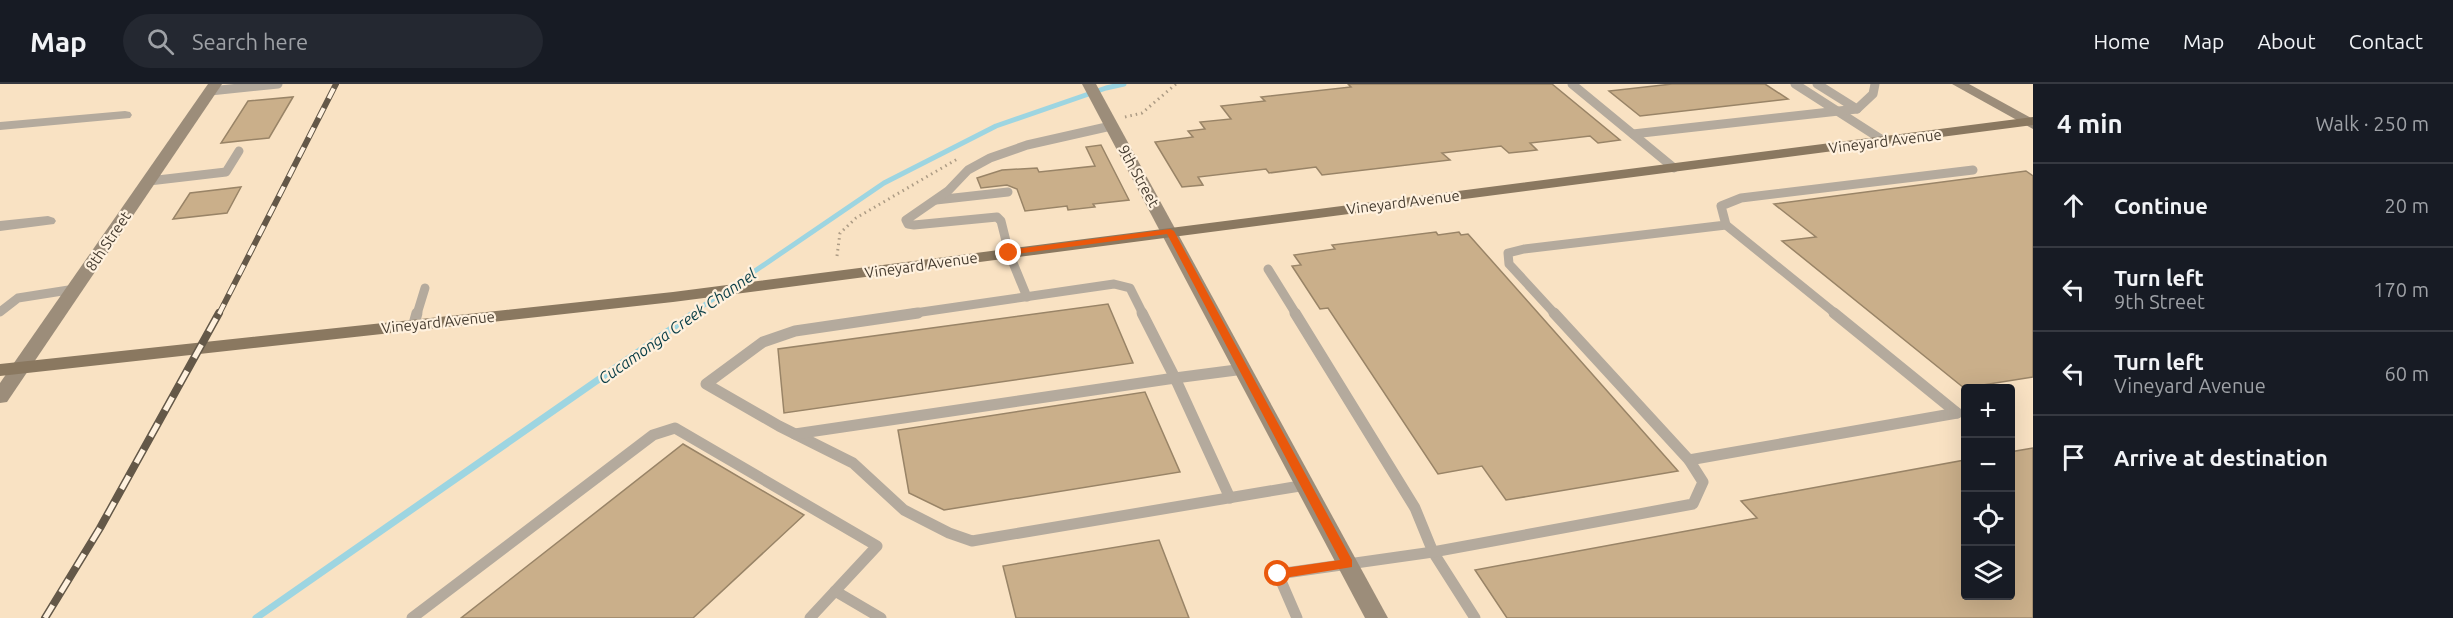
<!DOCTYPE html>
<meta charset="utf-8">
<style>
body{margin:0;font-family:Ubuntu,sans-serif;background:#242831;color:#f1f3f6}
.controls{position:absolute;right:18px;bottom:18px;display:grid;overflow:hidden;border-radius:6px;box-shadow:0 6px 24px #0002}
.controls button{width:54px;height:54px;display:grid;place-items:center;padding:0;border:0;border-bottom:2px solid #363941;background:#171b24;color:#f1f3f6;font:30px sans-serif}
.stop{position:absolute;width:18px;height:18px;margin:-14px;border:4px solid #ea580c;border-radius:50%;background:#fff}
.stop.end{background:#ea580c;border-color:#fff;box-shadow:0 2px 6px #0008}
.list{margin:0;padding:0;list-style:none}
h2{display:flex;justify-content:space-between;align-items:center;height:78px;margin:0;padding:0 24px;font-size:26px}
h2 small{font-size:20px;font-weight:400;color:#9ea1a6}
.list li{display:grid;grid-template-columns:39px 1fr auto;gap:18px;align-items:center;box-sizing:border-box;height:84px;padding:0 24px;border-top:2px solid #363941}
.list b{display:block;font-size:22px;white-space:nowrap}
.list p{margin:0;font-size:20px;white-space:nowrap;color:#9ea1a6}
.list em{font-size:20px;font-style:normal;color:#9ea1a6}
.icon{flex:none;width:33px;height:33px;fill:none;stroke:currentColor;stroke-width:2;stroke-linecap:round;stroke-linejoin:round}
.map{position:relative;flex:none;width:2033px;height:534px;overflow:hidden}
header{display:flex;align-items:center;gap:36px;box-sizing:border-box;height:84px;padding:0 30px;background:#171b24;border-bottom:2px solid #363941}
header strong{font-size:28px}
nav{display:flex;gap:33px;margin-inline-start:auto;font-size:21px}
.search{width:420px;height:54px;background:#242831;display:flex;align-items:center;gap:15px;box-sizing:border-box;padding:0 21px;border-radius:33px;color:#9ea1a6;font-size:22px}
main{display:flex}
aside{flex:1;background:#171b24}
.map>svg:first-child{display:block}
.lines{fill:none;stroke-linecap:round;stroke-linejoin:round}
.stream-far1{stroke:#9dd5e1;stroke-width:5}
.stream{stroke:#9dd5e1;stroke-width:7}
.building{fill:#caaf8a;stroke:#998467;stroke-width:1.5}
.path{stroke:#ad9c85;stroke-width:3;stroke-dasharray:1.5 4;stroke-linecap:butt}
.lane-far1{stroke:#b4aa9d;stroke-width:9}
.lane{stroke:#b4aa9d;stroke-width:11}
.street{fill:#b4aa9d;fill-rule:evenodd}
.secondary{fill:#9c8d7a;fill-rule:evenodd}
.primary{fill:#8a7860;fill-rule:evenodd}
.rail-far1-casing{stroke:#645848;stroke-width:6}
.rail-casing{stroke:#645848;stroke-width:8}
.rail-far1{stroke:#fff1de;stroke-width:4;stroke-dasharray:11;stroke-linecap:butt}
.rail{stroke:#fff1de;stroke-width:5;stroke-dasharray:15;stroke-linecap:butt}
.route{fill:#ea580c}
.labels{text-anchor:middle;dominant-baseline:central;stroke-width:4.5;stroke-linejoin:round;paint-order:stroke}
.street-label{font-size:15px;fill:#453b2f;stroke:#fff1de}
.water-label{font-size:16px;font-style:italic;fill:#083d46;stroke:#fff1de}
</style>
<header>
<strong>Map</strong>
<div class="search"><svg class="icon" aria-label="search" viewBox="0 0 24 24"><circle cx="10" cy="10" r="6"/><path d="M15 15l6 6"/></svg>Search here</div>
<nav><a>Home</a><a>Map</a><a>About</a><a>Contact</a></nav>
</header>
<main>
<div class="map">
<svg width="2033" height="534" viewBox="0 0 2033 534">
<rect width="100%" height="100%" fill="#f9e2c3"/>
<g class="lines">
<g class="stream-far1">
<path d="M730,204L884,99L996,42L1106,4L1124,0"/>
<path d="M691,230L722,209"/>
</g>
<path class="stream" d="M256,534L694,229"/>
</g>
<g class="building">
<path d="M1348,0H1552L1620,56L1598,59L1590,52L1530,59L1537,66L1509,69L1501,62L1442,69L1450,76L1322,91L1316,83L1269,89L1266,85L1198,93L1203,101L1182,103L1155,58L1193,53L1188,47L1205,45L1200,38L1231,35L1221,22L1265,17L1261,13L1351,3Z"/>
<path d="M1672,0H1765L1788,15L1640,32L1609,7Z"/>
<path d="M293,13L269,54L221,59L248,17Z"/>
<path d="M1101,61L1129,116L1093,120L1095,123L1068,126L1067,122L1025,127L1017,105L1007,101L981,104L977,94L1002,86L1037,84L1039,88L1095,82L1086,63Z"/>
<path d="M2026,87L2033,92V293L1964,304L1782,157L1816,153L1774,120Z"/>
<path d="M241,103L227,129L173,135L190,109Z"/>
<path d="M1436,148L1438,151L1459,148L1461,151L1468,150L1678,387L1506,416L1482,382L1438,390L1328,224L1320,225L1292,182L1301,181L1294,171L1335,165L1332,161Z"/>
<path d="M1108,220L1133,279L784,329L778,265Z"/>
<path d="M1145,308L1180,388L944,426L909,409L898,346Z"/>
<path d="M683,360L804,431L693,534H461Z"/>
<path d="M2033,364V534H1507L1475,486L1757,434L1741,417L1965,376V512H2010V368Z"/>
<path d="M1159,456L1189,534H1016L1003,482Z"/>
</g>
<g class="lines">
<g class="path">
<path d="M1125,33L1142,29L1176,0"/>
<path d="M837,172L840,149L856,134L959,74"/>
</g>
<g class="lane-far1">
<path d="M1572,0L1674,84"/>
<path d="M1795,0L1884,57"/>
<path d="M1817,0L1857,25"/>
<path d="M210,7L278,0"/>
<path d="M1633,50L1857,25L1873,10L1875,0"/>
<path d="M149,97L226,88L239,67"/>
<path d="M936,116L1008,108"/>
<path d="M1726,141L1836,230"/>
<path d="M1268,185L1296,230"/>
<path d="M1027,213L1009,169L1001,137L997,133L914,141L908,140L906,136L948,107L968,86L990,74L1027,61L1111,42"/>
<path d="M0,228L18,214L75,205"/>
<path d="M417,230L425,204"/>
<path d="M908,230L1114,200L1130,204L1143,230"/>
<path d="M1555,230L1509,180L1508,169L1524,165L1726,141L1721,122L1741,114L1973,86"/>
</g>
<g class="lane">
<path d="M918,229L795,247L763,258L706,300L779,342L853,379L904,426L949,449L972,457L1306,401"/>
<path d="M1142,229L1175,294L1244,285"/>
<path d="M1295,229L1415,424L1433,468L1475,534"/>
<path d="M1834,229L1957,329"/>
<path d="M414,240L417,229"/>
<path d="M795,350L1175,294L1230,414"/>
<path d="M1689,376L1957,329"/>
<path d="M835,507L881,534"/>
<path d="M412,534L653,351L675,344L877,462L810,534"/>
<path d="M1297,534L1278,490L1433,468L1693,420L1703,398L1689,376L1554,229"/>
</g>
<g class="street">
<path d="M125,27L130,28L132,31L130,34L0,46V38Z"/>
<path d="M48,132L54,134L56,137L54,140L0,147V137Z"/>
</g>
<g class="secondary">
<path d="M208,0H222L7,318L0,319V299Z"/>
<path d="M1082,0H1096L1388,534H1365Z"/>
<path d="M1952,0H1969L2033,35V45Z"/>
</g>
<path class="primary" d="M2033,33V41L673,218L0,292V280L673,208Z"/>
<g class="rail-far1-casing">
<path id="rail-far1" d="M219,230L336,0"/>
</g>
<g class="rail-casing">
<path id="rail" d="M45,534L100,444L219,229"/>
</g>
<use href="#rail-far1" class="rail-far1"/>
<use href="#rail" class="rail"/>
</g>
<path class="route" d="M1170,145L1174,147L1352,476V483L1278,495L1273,493L1272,490L1278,485L1340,476L1167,150L1009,171L1005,169L1009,166Z"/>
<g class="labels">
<g class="street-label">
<text transform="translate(1885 57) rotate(-7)">Vineyard Avenue</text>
<text transform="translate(1139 92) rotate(61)">9th Street</text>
<text transform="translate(1403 118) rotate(-7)">Vineyard Avenue</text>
<text transform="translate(108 157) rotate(-56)">8th Street</text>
<text transform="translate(921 181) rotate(-8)">Vineyard Avenue</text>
<text transform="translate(438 238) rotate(-6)">Vineyard Avenue</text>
</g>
<g class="water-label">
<text transform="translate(677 242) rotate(-35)">Cucamonga Creek Channel</text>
</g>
</g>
</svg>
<div class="controls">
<button>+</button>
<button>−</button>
<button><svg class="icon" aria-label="locate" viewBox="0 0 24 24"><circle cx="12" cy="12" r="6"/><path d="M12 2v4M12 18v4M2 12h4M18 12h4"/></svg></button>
<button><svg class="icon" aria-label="layers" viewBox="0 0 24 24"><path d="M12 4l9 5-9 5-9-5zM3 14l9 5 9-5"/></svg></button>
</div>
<div class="stop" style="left:1278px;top:490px"></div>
<div class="stop end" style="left:1009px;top:169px"></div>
</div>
<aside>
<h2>4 min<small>Walk · 250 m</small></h2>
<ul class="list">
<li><svg class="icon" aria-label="ahead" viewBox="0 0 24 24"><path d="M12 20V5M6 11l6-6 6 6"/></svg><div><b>Continue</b></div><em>20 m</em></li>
<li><svg class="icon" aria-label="left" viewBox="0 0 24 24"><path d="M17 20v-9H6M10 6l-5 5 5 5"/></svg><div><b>Turn left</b><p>9th Street</p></div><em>170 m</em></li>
<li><svg class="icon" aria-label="left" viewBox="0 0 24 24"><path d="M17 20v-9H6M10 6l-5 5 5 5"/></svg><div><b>Turn left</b><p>Vineyard Avenue</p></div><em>60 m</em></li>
<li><svg class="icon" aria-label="arrive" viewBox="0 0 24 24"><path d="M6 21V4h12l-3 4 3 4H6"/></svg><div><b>Arrive at destination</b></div></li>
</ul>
</aside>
</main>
